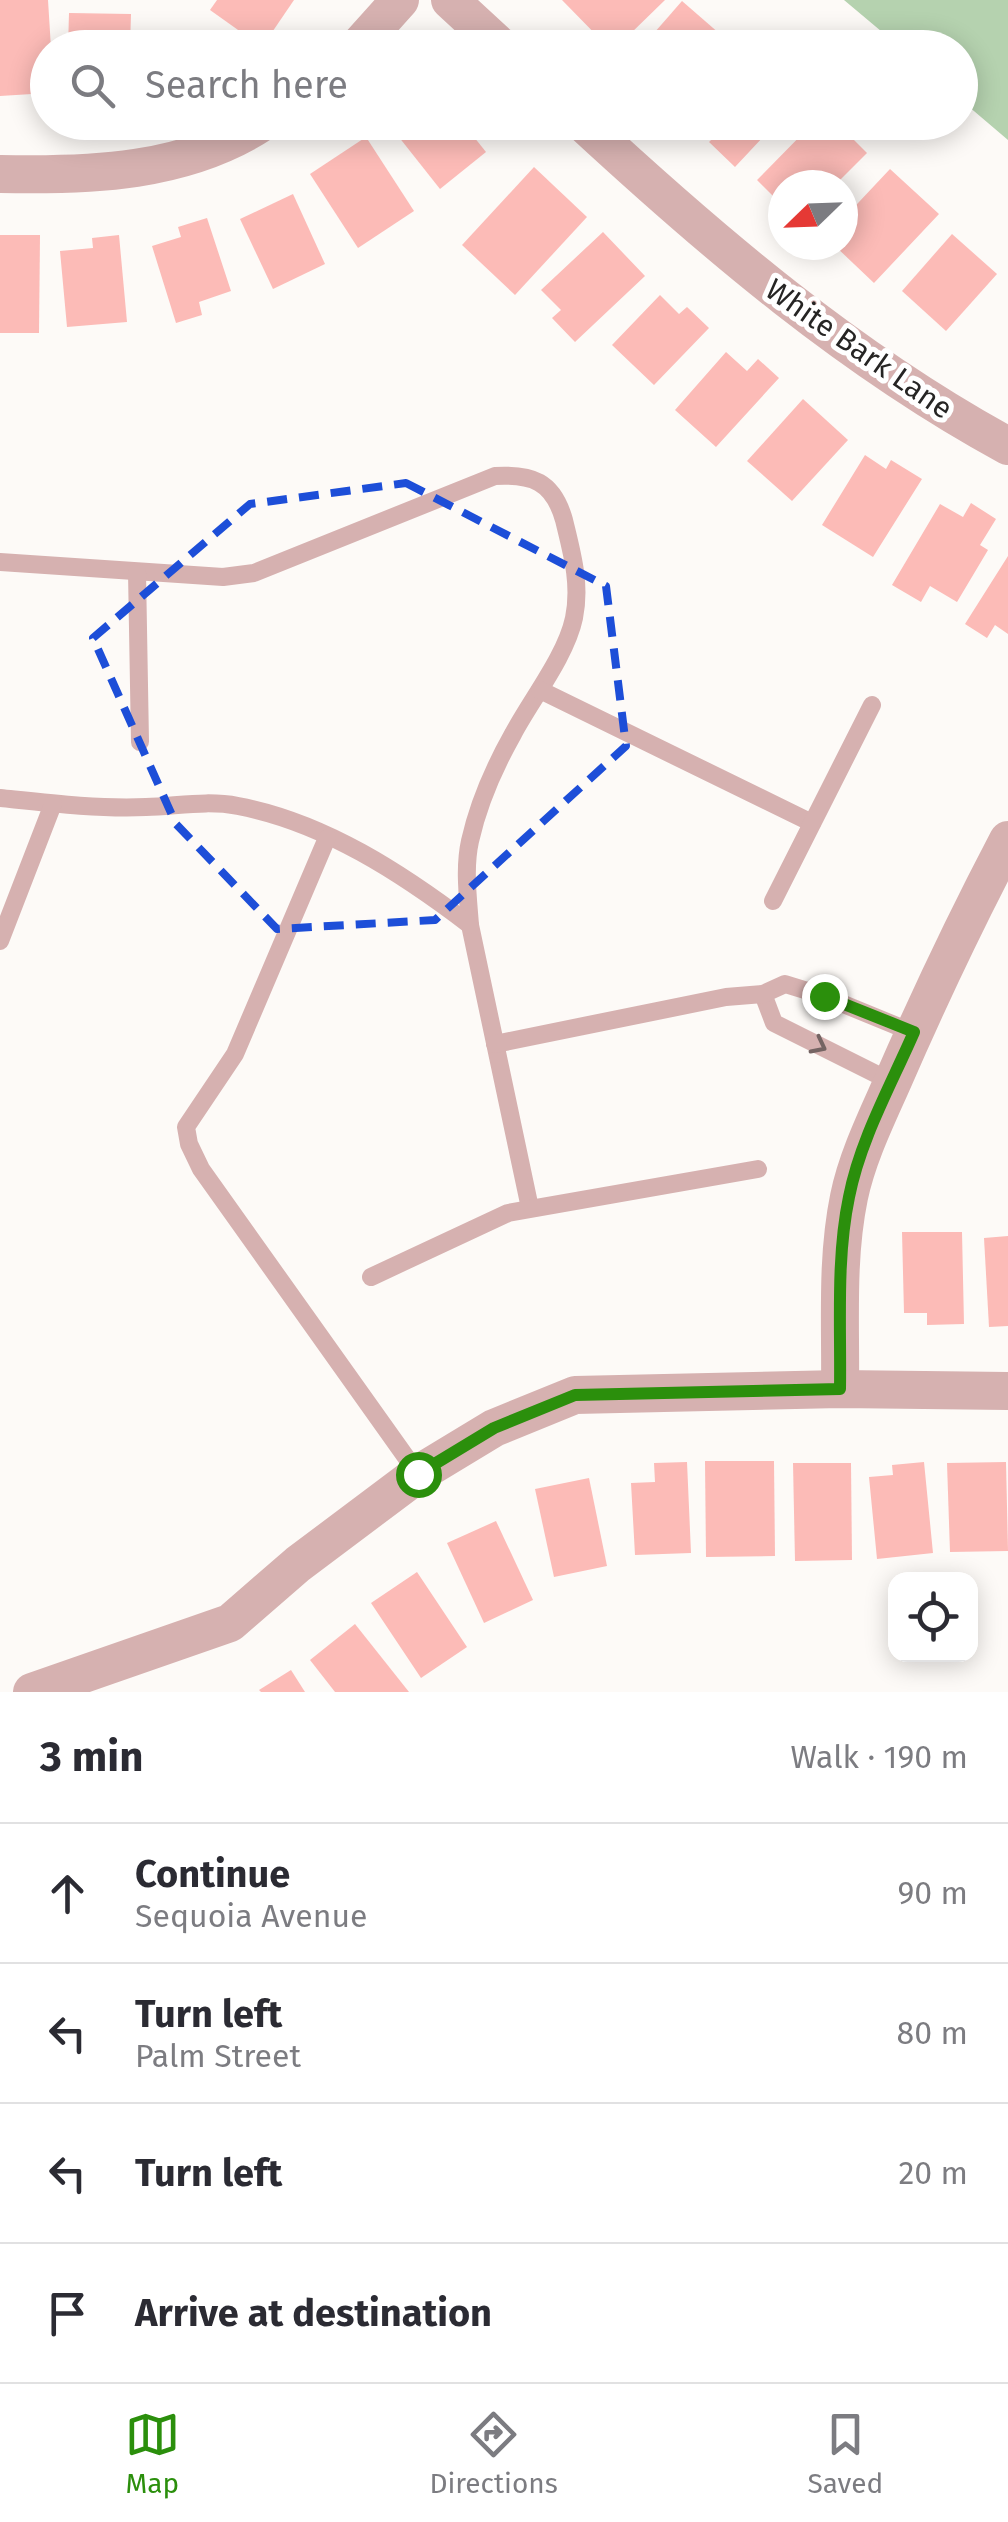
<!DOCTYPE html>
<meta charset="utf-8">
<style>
body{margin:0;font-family:"Fira Sans",sans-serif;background:#f2f2f3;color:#2b2b33}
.controls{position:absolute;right:30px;bottom:30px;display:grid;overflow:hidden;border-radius:20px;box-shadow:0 5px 25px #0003}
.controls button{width:90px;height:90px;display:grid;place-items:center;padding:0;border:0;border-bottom:2px solid #e1e1e2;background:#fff;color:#2b2b33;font:50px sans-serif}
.compass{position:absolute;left:768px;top:170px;width:90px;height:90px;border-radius:50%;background:#fff;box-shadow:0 5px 25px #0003;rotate:247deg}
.stop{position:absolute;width:30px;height:30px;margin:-22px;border:8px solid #2b8f0c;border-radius:50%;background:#fff}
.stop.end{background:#2b8f0c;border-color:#fff;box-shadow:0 2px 10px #0008}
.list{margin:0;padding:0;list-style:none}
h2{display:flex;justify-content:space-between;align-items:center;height:130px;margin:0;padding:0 40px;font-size:42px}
h2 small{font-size:32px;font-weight:400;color:#7c7c81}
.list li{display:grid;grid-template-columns:65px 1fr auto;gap:30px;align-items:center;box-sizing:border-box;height:140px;padding:0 40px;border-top:2px solid #e1e1e2}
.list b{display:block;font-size:38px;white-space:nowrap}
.list p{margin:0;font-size:32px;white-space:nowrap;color:#7c7c81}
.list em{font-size:32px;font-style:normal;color:#7c7c81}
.icon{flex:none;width:55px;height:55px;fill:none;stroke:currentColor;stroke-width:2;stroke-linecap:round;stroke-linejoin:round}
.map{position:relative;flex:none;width:1008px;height:1692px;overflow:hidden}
.search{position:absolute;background:#fff;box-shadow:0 5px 25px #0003;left:30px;right:30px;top:30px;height:110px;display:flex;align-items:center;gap:25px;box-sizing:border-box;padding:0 35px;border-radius:55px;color:#7c7c81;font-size:38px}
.sheet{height:690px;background:#fff}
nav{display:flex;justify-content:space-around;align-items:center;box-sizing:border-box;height:140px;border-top:2px solid #e1e1e2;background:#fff;font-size:28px;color:#7c7c81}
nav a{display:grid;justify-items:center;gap:5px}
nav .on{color:#2b8f0c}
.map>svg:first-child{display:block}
.green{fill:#b5d2af}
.building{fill:#fcbbb7}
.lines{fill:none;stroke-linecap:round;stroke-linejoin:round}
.lane{stroke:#d6b1b0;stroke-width:18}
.street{stroke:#d6b1b0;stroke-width:38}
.oneway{stroke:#756463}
.route{stroke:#2b8f0c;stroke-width:12}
.marked{fill:none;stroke:#1d4ed8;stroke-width:8;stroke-dasharray:20 12;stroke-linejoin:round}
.labels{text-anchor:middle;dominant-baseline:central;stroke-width:10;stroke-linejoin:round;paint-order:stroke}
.street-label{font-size:30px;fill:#262524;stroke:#fff}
</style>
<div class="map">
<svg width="1008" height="1692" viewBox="0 0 1008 1692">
<rect width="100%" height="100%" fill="#fdfaf7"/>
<path class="green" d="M844,0H1008V140L961,100L960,48L900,47Z"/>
<g class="building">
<path d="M0,0H48L51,48H48V93L0,96Z"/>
<path d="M217,0H294L262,47L210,10Z"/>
<path d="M562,0H665L628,36L623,30L607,46Z"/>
<path d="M682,1L728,41L723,48H641Z"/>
<path d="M69,13L131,14L130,48H68Z"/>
<path d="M387,122H462L486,152L440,189Z"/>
<path d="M701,122H777L735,167L709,142L715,136Z"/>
<path d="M814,122H820L832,135L840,126L867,153L835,185H783V206L757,180Z"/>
<path d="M366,137L414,211L358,248L310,174Z"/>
<path d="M534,167L587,217L515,295L462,245Z"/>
<path d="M890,169L939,214L874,283L834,245H843V219Z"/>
<path d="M293,194L325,264L273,289L240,219Z"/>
<path d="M207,218L231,291L199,302L202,315L176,323L152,246L181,237L178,227Z"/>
<path d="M603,232L645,276L575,342L552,318L561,310L541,290Z"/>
<path d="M952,234L997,274L946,331L902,291Z"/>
<path d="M0,235H40L39,333H0Z"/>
<path d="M119,235L127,322L67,327L60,251L93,248L92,238Z"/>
<path d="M660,295L679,314L687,307L709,328L654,385L612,345Z"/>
<path d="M726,352L747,371L758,359L779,378L716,447L675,410Z"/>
<path d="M803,399L848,440L792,501L747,461Z"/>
<path d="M865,455L886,469L891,460L922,479L873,557L822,525Z"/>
<path d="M971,503L996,519L980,545L988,550L957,602L930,586L921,602L892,585L940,504L963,517Z"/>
<path d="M1008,556V634L995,625L987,638L965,624Z"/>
<path d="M902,1232H962L964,1324L927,1325V1313H904Z"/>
<path d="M1008,1236V1326L989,1327L984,1238Z"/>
<path d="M705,1461H774L775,1556L706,1557Z"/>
<path d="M687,1462L691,1553L635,1555L631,1483L655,1482L654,1463Z"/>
<path d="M924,1462L933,1553L877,1559L869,1477L893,1475L892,1465Z"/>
<path d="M1006,1462L1008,1551L950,1552L947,1463Z"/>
<path d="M793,1463H851L852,1560L795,1561Z"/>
<path d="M589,1478L607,1566L554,1577L535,1489Z"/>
<path d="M496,1521L533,1600L484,1623L447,1543Z"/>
<path d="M417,1572L467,1647L421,1678L371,1603Z"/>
<path d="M355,1624L409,1692H335L310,1660Z"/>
<path d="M291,1670L305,1692H261L259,1690Z"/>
</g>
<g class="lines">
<g class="lane">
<path d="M0,562L223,577L254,573L495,476C532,474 553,481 564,520C572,553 581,584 574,618C566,656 531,700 513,734C495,766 478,805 470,841C464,868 468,898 470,925L530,1208"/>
<path d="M137,572L140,742"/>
<path d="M540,690L812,823"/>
<path d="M0,798C48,803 97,809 146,807C178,806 207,800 238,806C324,822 403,874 470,925"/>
<path d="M327,838L235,1054L186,1127L189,1144L201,1169L418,1474"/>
<path d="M773,901L872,705"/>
<path d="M0,941L53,804"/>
<path d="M763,994L774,1023L892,1082"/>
<path d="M495,1044L726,997L763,994L785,984L824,996L914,1033"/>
<path d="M371,1277L508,1213L758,1169"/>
</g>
<g class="street">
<path d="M450,0L502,48"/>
<path d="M357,48L400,0"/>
<path d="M582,122C714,244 850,360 1008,446"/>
<path d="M0,174C89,176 186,173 263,122"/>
<path d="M840,1389C841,1326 836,1260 849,1197C857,1158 876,1119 892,1083C928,1000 966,920 1008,840"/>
<path d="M32,1692L230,1623L298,1564L418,1474L494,1428L575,1395L840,1389L1008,1391"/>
</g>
</g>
<defs><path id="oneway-chevron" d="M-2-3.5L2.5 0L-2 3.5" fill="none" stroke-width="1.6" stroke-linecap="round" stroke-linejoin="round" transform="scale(2.5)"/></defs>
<use class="oneway" href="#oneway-chevron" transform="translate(819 1046) rotate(27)"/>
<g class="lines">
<path class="route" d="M418,1474L494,1428L575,1395L840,1389C841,1326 836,1259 849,1197C860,1140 891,1085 914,1032L824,996"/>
</g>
<path class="marked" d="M406,483L606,586L626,746L435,920L277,929L176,824L93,638L250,504Z"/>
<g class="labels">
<g class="street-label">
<text transform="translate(859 349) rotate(35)">White Bark Lane</text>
</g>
</g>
</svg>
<div class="controls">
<button><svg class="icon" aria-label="locate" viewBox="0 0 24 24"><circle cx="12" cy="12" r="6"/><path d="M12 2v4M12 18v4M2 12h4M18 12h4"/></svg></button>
</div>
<svg class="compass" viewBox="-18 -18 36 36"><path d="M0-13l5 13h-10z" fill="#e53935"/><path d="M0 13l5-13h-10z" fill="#7c7c81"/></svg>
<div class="stop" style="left:418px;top:1474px"></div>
<div class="stop end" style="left:824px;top:996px"></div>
<div class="search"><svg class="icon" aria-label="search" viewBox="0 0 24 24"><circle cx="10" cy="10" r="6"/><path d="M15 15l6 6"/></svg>Search here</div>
</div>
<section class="sheet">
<h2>3 min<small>Walk · 190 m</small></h2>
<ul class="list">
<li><svg class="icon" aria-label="ahead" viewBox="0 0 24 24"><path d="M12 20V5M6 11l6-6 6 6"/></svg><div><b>Continue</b><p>Sequoia Avenue</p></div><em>90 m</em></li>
<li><svg class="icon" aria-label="left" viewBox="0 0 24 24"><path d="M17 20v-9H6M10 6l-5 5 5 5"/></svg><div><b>Turn left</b><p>Palm Street</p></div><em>80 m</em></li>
<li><svg class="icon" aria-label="left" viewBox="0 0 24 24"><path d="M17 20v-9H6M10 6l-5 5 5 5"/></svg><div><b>Turn left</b></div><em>20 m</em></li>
<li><svg class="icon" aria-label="arrive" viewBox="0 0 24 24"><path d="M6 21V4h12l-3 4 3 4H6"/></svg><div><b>Arrive at destination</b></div></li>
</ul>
</section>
<nav>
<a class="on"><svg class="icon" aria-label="map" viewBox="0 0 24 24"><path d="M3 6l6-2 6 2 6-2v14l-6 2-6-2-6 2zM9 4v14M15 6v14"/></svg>Map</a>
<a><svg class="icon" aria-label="directions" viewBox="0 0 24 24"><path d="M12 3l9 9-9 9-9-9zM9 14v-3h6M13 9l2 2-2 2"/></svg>Directions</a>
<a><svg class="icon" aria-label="saved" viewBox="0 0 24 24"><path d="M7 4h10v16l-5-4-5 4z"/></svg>Saved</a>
</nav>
